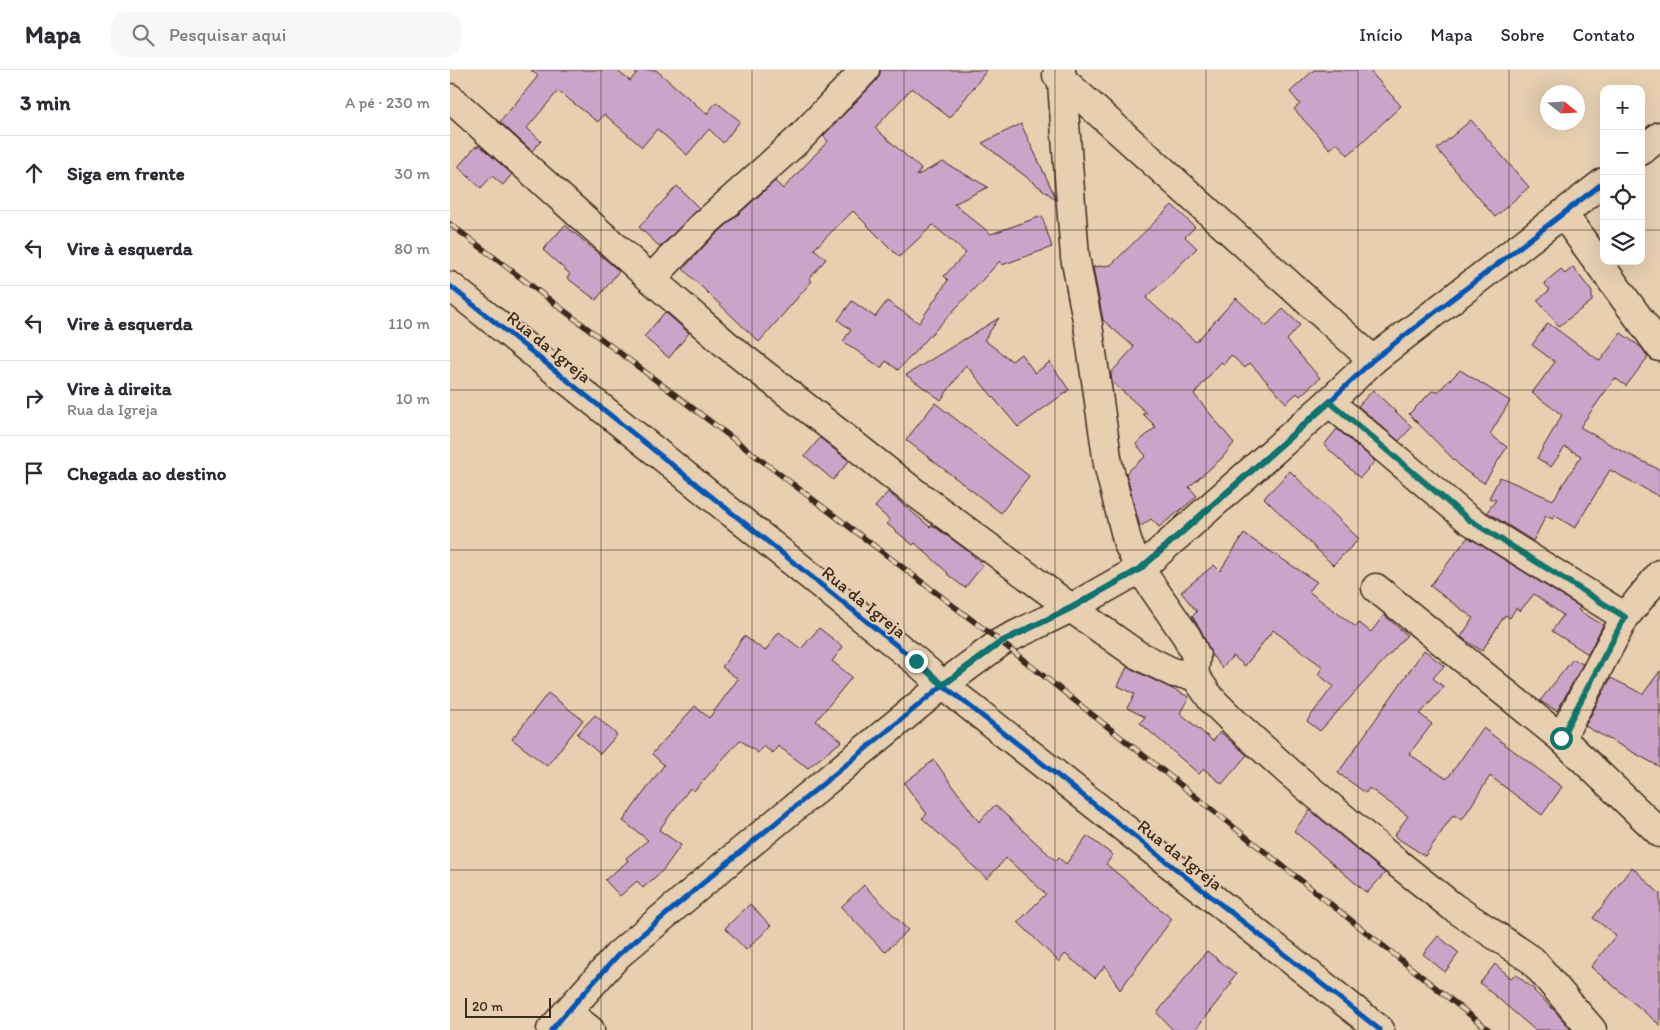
<!DOCTYPE html>
<html lang="pt">
<meta charset="utf-8">
<style>
body{margin:0;font-family:Itim,sans-serif;background:#f7f7f7;color:#2b2b33}
.controls{position:absolute;right:15px;top:15px;display:grid;overflow:hidden;border-radius:10px;box-shadow:0 5px 20px #0002}
.controls button{width:45px;height:45px;display:grid;place-items:center;padding:0;border:0;border-bottom:1px solid #e1e1e2;background:#fff;color:#2b2b33;font:25px sans-serif}
.compass{position:absolute;left:1090px;top:15px;width:45px;height:45px;border-radius:50%;background:#fff;box-shadow:0 5px 20px #0002;rotate:108deg}
.scale{position:absolute;left:15px;bottom:12px;width:86px;box-sizing:border-box;padding-left:5px;border:2px solid #3b2a1e;border-top:0;font-size:14px;line-height:18px;white-space:nowrap;color:#3b2a1e;-webkit-text-stroke:4px #e7cfb0;paint-order:stroke}
.stop{position:absolute;width:15px;height:15px;margin:-11px;border:4px solid #0f766e;border-radius:50%;background:#fff}
.stop.end{background:#0f766e;border-color:#fff;box-shadow:0 1px 5px #0008}
.list{margin:0;padding:0;list-style:none}
h2{display:flex;justify-content:space-between;align-items:center;height:65px;margin:0;padding:0 20px;font-size:21px}
h2 small{font-size:16px;font-weight:400;color:#7c7c81}
.list li{display:grid;grid-template-columns:32px 1fr auto;gap:15px;align-items:center;box-sizing:border-box;height:75px;padding:0 20px;border-top:1px solid #e1e1e2}
.list b{display:block;font-size:19px;white-space:nowrap}
.list p{margin:0;font-size:16px;white-space:nowrap;color:#7c7c81}
.list em{font-size:16px;font-style:normal;color:#7c7c81}
.icon{flex:none;width:28px;height:28px;fill:none;stroke:currentColor;stroke-width:2;stroke-linecap:round;stroke-linejoin:round}
.map{position:relative;flex:none;width:1210px;height:960px;overflow:hidden}
header{display:flex;align-items:center;gap:30px;box-sizing:border-box;height:70px;padding:0 25px;background:#fff;border-bottom:1px solid #e1e1e2}
header strong{font-size:24px}
nav{display:flex;gap:28px;margin-inline-start:auto;font-size:18px}
.search{width:350px;height:45px;background:#f7f7f7;display:flex;align-items:center;gap:12px;box-sizing:border-box;padding:0 18px;border-radius:15px;color:#7c7c81;font-size:19px}
main{display:flex}
aside{flex:1;background:#fff}
.map>svg:first-child{display:block}
.building{fill:#cca4ca;stroke:#3b2a1e}
.lines{fill:none;stroke-linecap:round;stroke-linejoin:round}
.street-casing{stroke:#3b2a1e;stroke-width:31}
.street{stroke:#e7cfb0;stroke-width:28}
.rail-casing{stroke:#3b2a1e;stroke-width:5.5}
.rail{stroke:#e7cfb0;stroke-width:4;stroke-dasharray:11;stroke-linecap:butt}
.cycleway-casing{stroke:#e7cfb0;stroke-width:8}
.cycleway{stroke:#0057b8;stroke-width:5}
.route{stroke:#0f766e;stroke-width:6}
.grid{fill:none;stroke:#3b2a1e;stroke-width:1;stroke-opacity:0.55}
.labels{text-anchor:middle;dominant-baseline:central;stroke-width:4;stroke-linejoin:round;paint-order:stroke}
.street-label{font-size:18px;fill:#3b2a1e;stroke:#e7cfb0}
</style>
<header>
<strong>Mapa</strong>
<div class="search"><svg class="icon" aria-label="search" viewBox="0 0 24 24"><circle cx="10" cy="10" r="6"/><path d="M15 15l6 6"/></svg>Pesquisar aqui</div>
<nav><a>Início</a><a>Mapa</a><a>Sobre</a><a>Contato</a></nav>
</header>
<main>
<aside>
<h2>3 min<small>A pé · 230 m</small></h2>
<ul class="list">
<li><svg class="icon" aria-label="ahead" viewBox="0 0 24 24"><path d="M12 20V5M6 11l6-6 6 6"/></svg><div><b>Siga em frente</b></div><em>30 m</em></li>
<li><svg class="icon" aria-label="left" viewBox="0 0 24 24"><path d="M17 20v-9H6M10 6l-5 5 5 5"/></svg><div><b>Vire à esquerda</b></div><em>80 m</em></li>
<li><svg class="icon" aria-label="left" viewBox="0 0 24 24"><path d="M17 20v-9H6M10 6l-5 5 5 5"/></svg><div><b>Vire à esquerda</b></div><em>110 m</em></li>
<li><svg class="icon" aria-label="right" viewBox="0 0 24 24"><path d="M7 20v-9h11M14 6l5 5-5 5"/></svg><div><b>Vire à direita</b><p>Rua da Igreja</p></div><em>10 m</em></li>
<li><svg class="icon" aria-label="arrive" viewBox="0 0 24 24"><path d="M6 21V4h12l-3 4 3 4H6"/></svg><div><b>Chegada ao destino</b></div></li>
</ul>
</aside>
<div class="map">
<svg width="1210" height="960" viewBox="0 0 1210 960">
<rect width="100%" height="100%" fill="#e7cfb0"/>
<filter id="ink" filterUnits="userSpaceOnUse"><feTurbulence type="fractalNoise" baseFrequency=".02" numOctaves="2"/><feDisplacementMap in="SourceGraphic" scale="10" xChannelSelector="R" yChannelSelector="G"/><feConvolveMatrix kernelMatrix="1 2 1 2 8 2 1 2 1" color-interpolation-filters="sRGB"/></filter>
<g filter="url(#ink)">
<g class="building">
<path d="M81,0H166L180,11L189,0H206L257,44L266,32L290,51L273,73L259,59L237,85L207,59L192,77L154,44L148,52L108,21L77,58L91,71L82,81L50,52L88,6Z"/>
<path d="M430,0H537L500,48L462,18L425,58L471,99L466,106L493,92L538,117L504,134L541,164L592,146L602,177L552,195L550,191L448,300L436,291L431,298L393,271L401,260L388,250L402,231L425,247L437,231L469,253L498,210L494,206L516,183L483,155L449,187L403,141L364,179L376,189L359,209L362,211L309,272L233,199L260,170L325,111L333,119L378,71L373,66L426,11L430,4Z"/>
<path d="M864,0H919L951,36L898,85L887,73L880,79L844,39L850,34L840,22Z"/>
<path d="M1021,50L1079,117L1045,147L987,79Z"/>
<path d="M571,54L605,126V129L532,73Z"/>
<path d="M29,75L62,104L53,115L42,106L31,118L8,97L26,76L28,77Z"/>
<path d="M227,116L249,138L210,177L189,157Z"/>
<path d="M722,135L745,157L735,167L747,178L696,228L746,272L786,228L816,256L833,239L850,255L837,270L870,308L850,326L847,323L836,333L800,293L795,298L781,285L774,294L771,292L744,324L784,373L772,388L739,417L747,426L733,438L709,457L701,449L690,457L676,403L696,386L686,374L706,357L693,344L697,343L662,312L661,303L684,277L653,250L643,197L661,195Z"/>
<path d="M115,155L169,201L146,230L117,208L120,204L93,180Z"/>
<path d="M1123,197L1142,222V231L1109,256L1087,230L1100,220L1094,213L1111,199L1115,204Z"/>
<path d="M215,242L239,263L219,288L194,267Z"/>
<path d="M549,248L534,270L562,291L571,284L585,303L600,292L619,320L568,357L516,295L491,330L456,305Z"/>
<path d="M1098,253L1150,291L1171,263L1192,278L1198,287L1176,316L1165,308L1130,357L1170,380L1210,400V427L1160,400L1125,458L1104,445L1103,449L1096,446L1083,471L1037,442L1046,430L1039,428L1050,407L1103,430L1131,386L1115,377L1101,397L1087,388L1112,345L1082,323L1105,292L1082,275Z"/>
<path d="M1010,300L1060,331L1040,364L1057,377L1034,413L1014,400L959,344L982,321L988,322L1000,309V310Z"/>
<path d="M923,320L962,357L949,371L908,336Z"/>
<path d="M485,333L579,406L551,443L456,370Z"/>
<path d="M887,359L925,391L910,408L874,375Z"/>
<path d="M370,368L399,391L383,410L355,386Z"/>
<path d="M840,401L909,469L883,495L814,428Z"/>
<path d="M438,422L480,457L482,455L518,481L533,495L515,518L497,504L498,503L465,473L463,475L437,454L440,450L425,437Z"/>
<path d="M794,464L867,512L858,521L906,557L909,553L921,562L934,545L957,565L870,661L857,651L883,616L868,604L873,597L823,560L795,596L783,586L772,598L761,584L751,560L742,546L747,542L731,522L764,495L770,501Z"/>
<path d="M1018,467L1130,537L1128,540L1153,555L1138,584L1102,561L1113,545L1084,524L1070,541L1066,538L1060,548L1055,545L1032,581L1011,567L1023,548L980,516Z"/>
<path d="M369,558L393,577L382,591L402,607L366,651L392,671L358,698L328,676L323,683L313,676L308,683L290,670L244,721L240,718L209,760L231,775L214,799L193,818L187,811L170,826L155,810L178,791L176,788L198,770L173,751L214,695L202,684L245,636L259,648L288,609L272,597L294,566L315,581L329,562L351,579Z"/>
<path d="M974,580L994,596L983,608L994,617L970,644L982,654L959,684L997,709L1033,658L1112,717L1092,745L1040,706L1012,750L1003,745L975,786L944,766L958,746L919,718L916,723L888,703Z"/>
<path d="M1123,589L1133,594L1107,641L1090,631Z"/>
<path d="M677,597L739,627L730,643L763,671L770,662L797,685L772,714L754,699L749,704L690,653L695,647L677,638L685,624L668,616Z"/>
<path d="M1210,601V697L1135,656L1161,608L1193,624Z"/>
<path d="M98,623L133,650L97,696L62,669Z"/>
<path d="M145,645L167,665L150,684L127,664Z"/>
<path d="M484,690L529,752L545,735L606,791L609,788L616,794L637,766L663,785L656,794L722,849L670,920L655,896L645,908L615,884L609,892L568,852L596,824L556,788L537,809L472,748L477,744L454,713Z"/>
<path d="M860,740L935,803L917,823L844,761Z"/>
<path d="M1182,797L1210,824V955L1141,897L1166,865L1143,848Z"/>
<path d="M414,815L458,860L435,882L391,837Z"/>
<path d="M300,834L321,856L296,880L275,858Z"/>
<path d="M988,866L1009,883L995,902L973,884Z"/>
<path d="M757,881L786,904L780,912L782,913L745,960H723L707,943Z"/>
<path d="M1045,894L1061,908L1065,904L1085,920L1084,921L1105,941L1121,960H1085L1030,913Z"/>
</g>
<g class="lines">
<g class="street-casing">
<g id="street">
<path d="M611,0L625,187L638,255L658,394L678,474L690,499L737,567L746,586L744,605L762,630L787,655L839,702L941,788L1003,837L1082,890L1142,960"/>
<path d="M607,5L923,290"/>
<path d="M0,28L201,209L278,276L460,419L621,538L686,584L724,603L744,605"/>
<path d="M1191,81L1210,66"/>
<path d="M1113,144L1210,277"/>
<path d="M201,209L249,159L350,68L415,0"/>
<path d="M0,216L466,591L493,615L930,960"/>
<path d="M879,332L1018,449L1175,547"/>
<path d="M926,518L1111,668L1210,763"/>
<path d="M1111,668L1175,547L1210,504"/>
<path d="M117,942L140,960"/>
<path d="M101,960L168,885L272,797L493,615L551,572L621,538L690,499L879,332L923,290L1154,112"/>
</g>
</g>
<use href="#street" class="street"/>
<g class="rail-casing">
<path id="rail" d="M0,154L551,572L1039,960"/>
</g>
<use href="#rail" class="rail"/>
<g class="cycleway-casing">
<g id="cycleway">
<path d="M0,216L466,591L493,615L930,960"/>
<path d="M101,960L168,885L272,797L493,615L551,572L621,538L690,499L879,332L923,290L1154,112"/>
</g>
</g>
<use href="#cycleway" class="cycleway"/>
</g>
</g>
<g class="lines" filter="url(#ink)">
<path class="route" d="M466,591L493,615L551,572L621,538L690,499L880,332L1018,449L1175,547L1111,668"/>
</g>
<path class="grid" d="M151,0V960M302,0V960M454,0V960M605,0V960M756,0V960M908,0V960M1059,0V960M0,160H1154M1191,160H1210M0,320H1210M0,480H1210M0,640H1210M0,800H1210"/>
<g class="labels">
<g class="street-label">
<text transform="translate(99 277) rotate(39)">Rua da Igreja</text>
<text transform="translate(414 532) rotate(39)">Rua da Igreja</text>
<text transform="translate(730 785) rotate(38)">Rua da Igreja</text>
</g>
</g>
</svg>
<div class="controls">
<button>+</button>
<button>−</button>
<button><svg class="icon" aria-label="locate" viewBox="0 0 24 24"><circle cx="12" cy="12" r="6"/><path d="M12 2v4M12 18v4M2 12h4M18 12h4"/></svg></button>
<button><svg class="icon" aria-label="layers" viewBox="0 0 24 24"><path d="M12 4l9 5-9 5-9-5zM3 14l9 5 9-5"/></svg></button>
</div>
<svg class="compass" viewBox="-18 -18 36 36"><path d="M0-13l5 13h-10z" fill="#e53935"/><path d="M0 13l5-13h-10z" fill="#7c7c81"/></svg>
<div class="scale">20 m</div>
<div class="stop" style="left:1111px;top:668px"></div>
<div class="stop end" style="left:466px;top:591px"></div>
</div>
</main>
